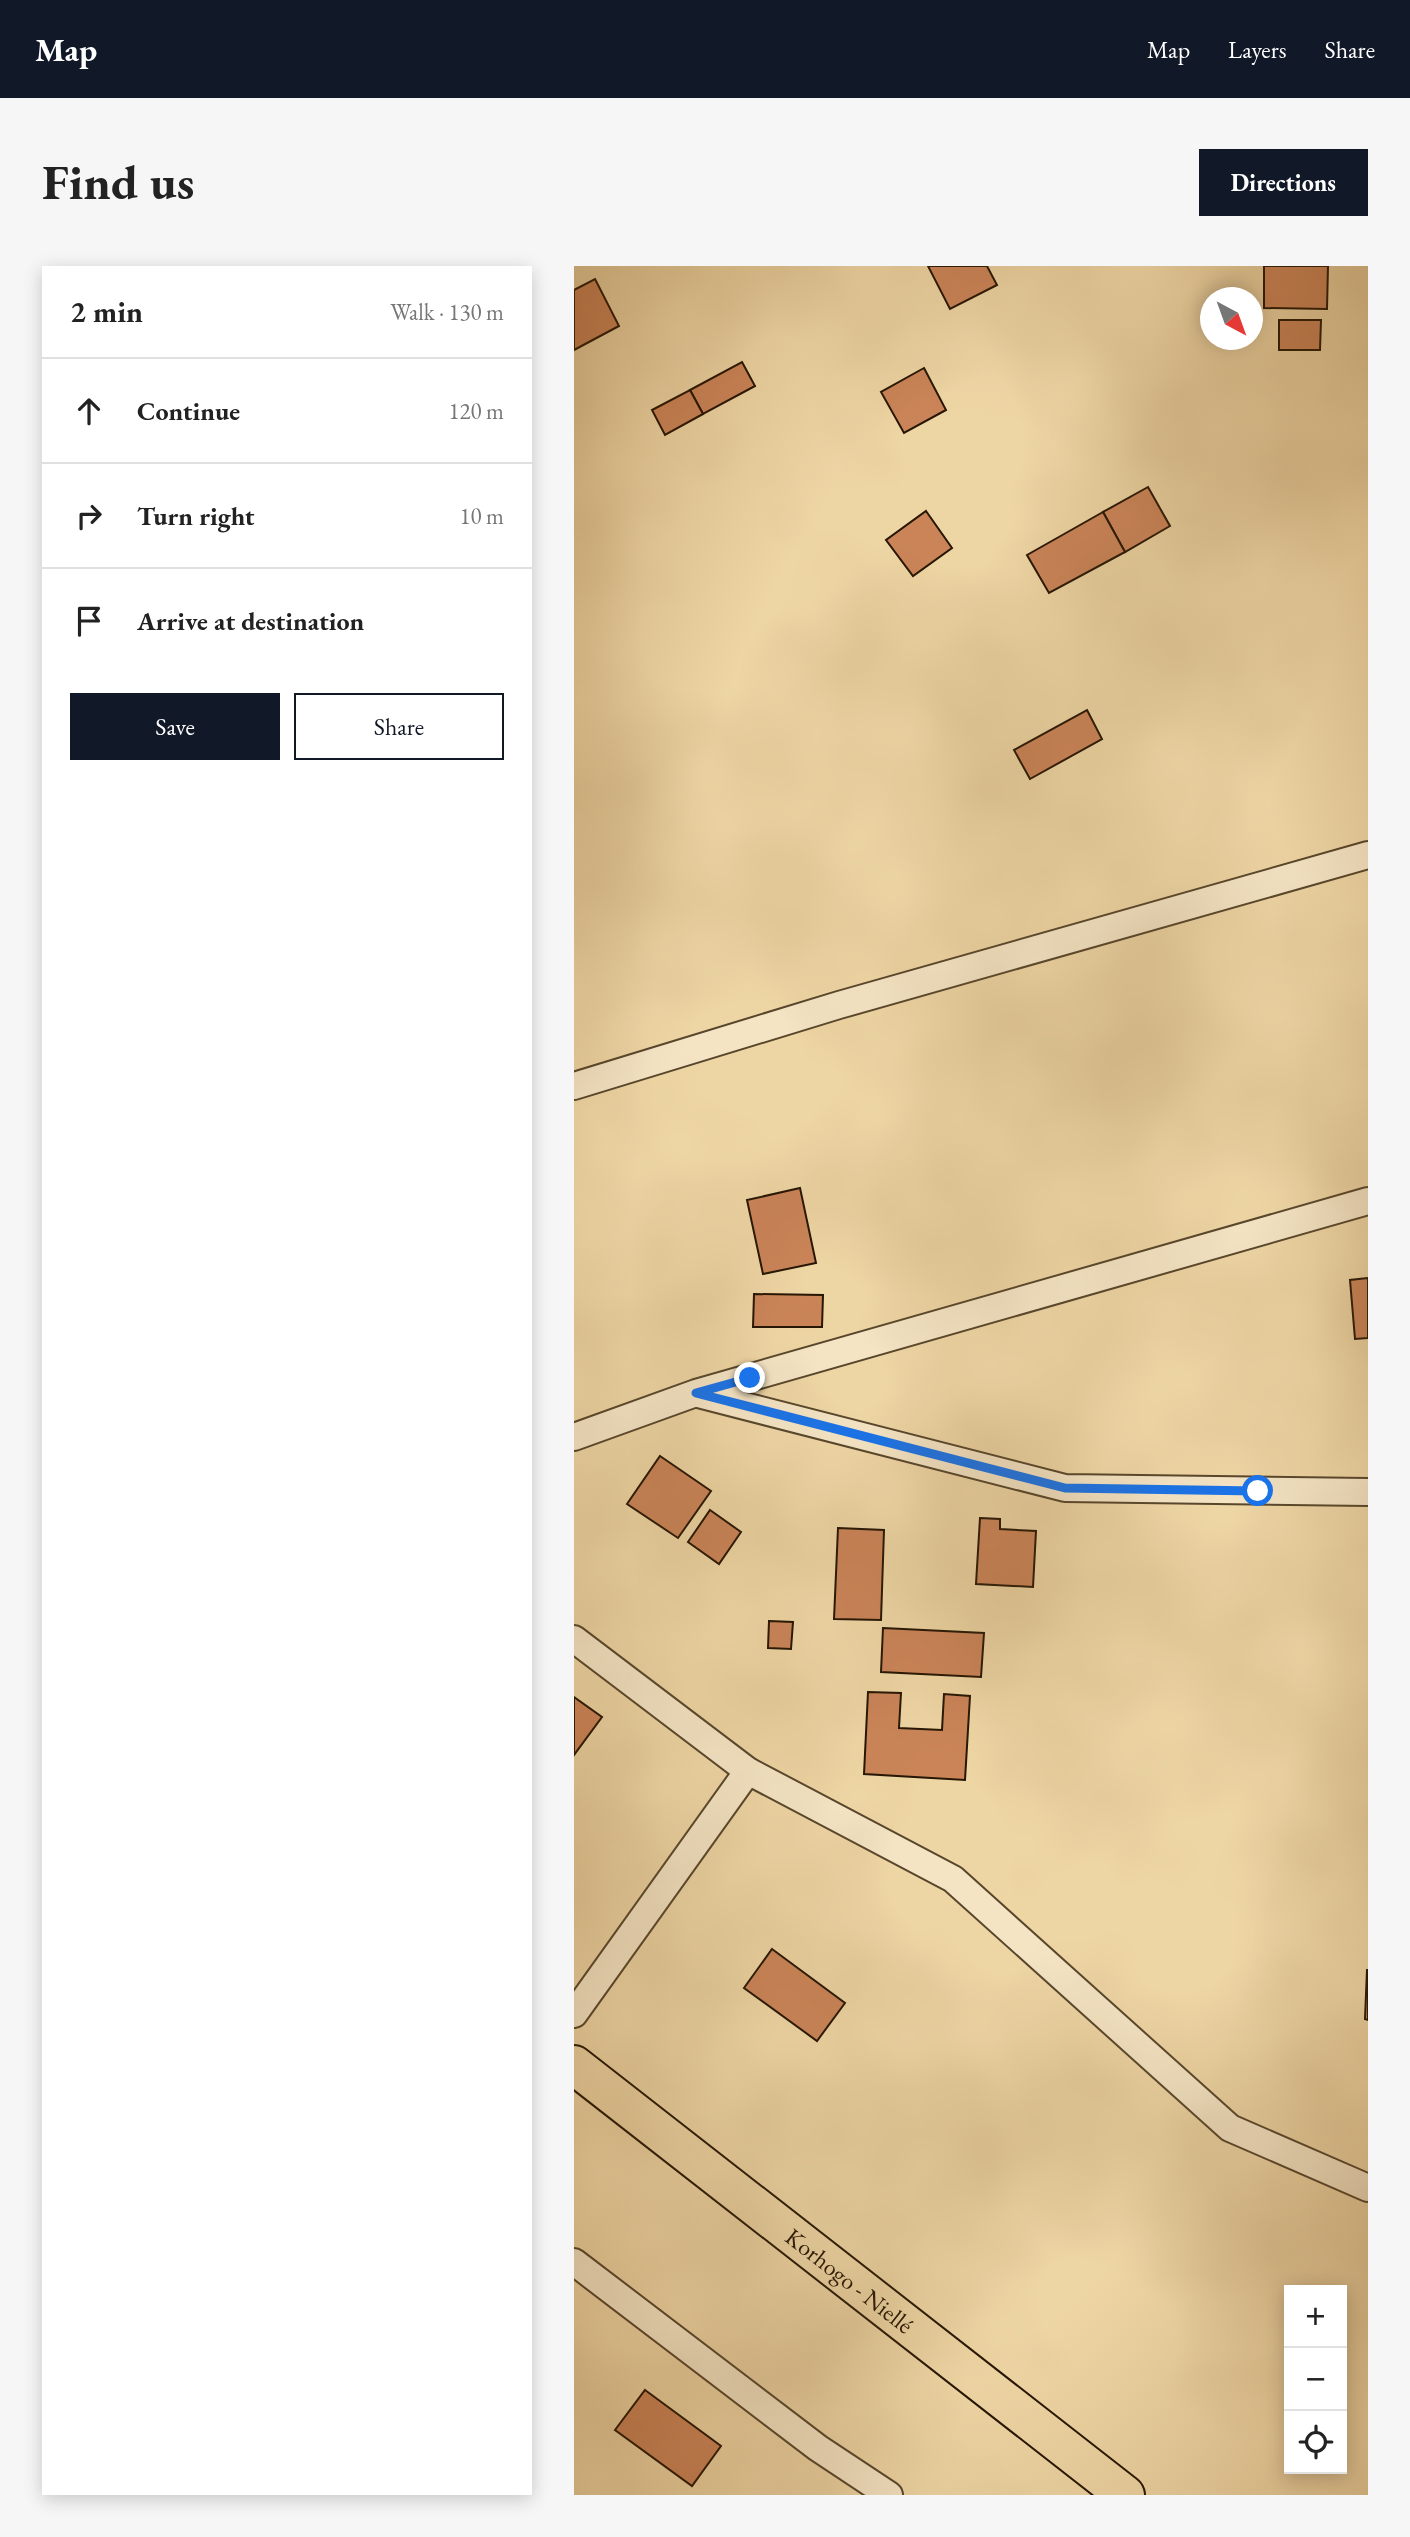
<!DOCTYPE html>
<meta charset="utf-8">
<style>
body{margin:0;font-family:"EB Garamond",serif;background:#f6f6f6;color:#222}
.controls{position:absolute;right:21px;bottom:21px;display:grid;overflow:hidden;border-radius:0px;box-shadow:0 4px 18px #0003}
.controls button{width:63px;height:63px;display:grid;place-items:center;padding:0;border:0;border-bottom:2px solid #e0e0e0;background:#fff;color:#222;font:35px sans-serif}
.compass{position:absolute;left:626px;top:21px;width:63px;height:63px;border-radius:50%;background:#fff;box-shadow:0 4px 18px #0003;rotate:139deg}
.stop{position:absolute;width:21px;height:21px;margin:-16px;border:5px solid #1a73e8;border-radius:50%;background:#fff}
.stop.end{background:#1a73e8;border-color:#fff;box-shadow:0 2px 7px #0008}
.list{margin:0;padding:0;list-style:none}
h2{display:flex;justify-content:space-between;align-items:center;height:91px;margin:0;padding:0 28px;font-size:30px}
h2 small{font-size:23px;font-weight:400;color:#767676}
.list li{display:grid;grid-template-columns:46px 1fr auto;gap:21px;align-items:center;box-sizing:border-box;height:105px;padding:0 28px;border-top:2px solid #e0e0e0}
.list b{display:block;font-size:26px;white-space:nowrap}
.list em{font-size:23px;font-style:normal;color:#767676}
.actions{display:flex;gap:14px;padding:21px 28px}
.actions a{flex:1;padding:16px 0;border:2px solid #111827;border-radius:0px;text-align:center;font-size:24px;color:#111827}
.actions .main{background:#111827;color:#fff}
.icon{flex:none;width:38px;height:38px;fill:none;stroke:currentColor;stroke-width:2;stroke-linecap:round;stroke-linejoin:round}
.map{position:relative;flex:none;width:794px;height:2229px;overflow:hidden;border-radius:0px}
header{display:flex;align-items:center;gap:42px;box-sizing:border-box;height:98px;padding:0 35px;background:#111827;color:#fff}
header strong{font-size:33px}
nav{display:flex;gap:38px;margin-inline-start:auto;font-size:24px}
.intro{display:flex;align-items:center;justify-content:space-between;box-sizing:border-box;height:168px;padding:0 42px}
h1{margin:0;font-size:49px}
.button{padding:18px 32px;border-radius:0px;background:#111827;color:#fff;font-size:24px;font-weight:700}
main{display:flex;gap:42px;padding:0 42px}
aside{flex:1;background:#fff;border-radius:0px;box-shadow:0 4px 18px #0003}
.map>svg:first-child{display:block}
.building{fill:#ca8458;stroke:#261604;stroke-width:2}
.lines{fill:none;stroke-linecap:round;stroke-linejoin:round}
.street-casing{stroke:#58462c;stroke-width:30}
.primary-casing{stroke:#261604;stroke-width:42}
.street{stroke:#f4e4c4;stroke-width:26}
.primary{stroke:#eed5a4;stroke-width:38}
.route{stroke:#1a73e8;stroke-width:9}
.labels{text-anchor:middle;dominant-baseline:central;stroke-width:5;stroke-linejoin:round;paint-order:stroke}
.street-label{font-size:24px;fill:#261604;stroke:#f4e4c4}
</style>
<header>
<strong>Map</strong>
<nav><a>Map</a><a>Layers</a><a>Share</a></nav>
</header>
<div class="intro"><h1>Find us</h1><a class="button">Directions</a></div>
<main>
<aside>
<h2>2 min<small>Walk · 130 m</small></h2>
<ul class="list">
<li><svg class="icon" aria-label="ahead" viewBox="0 0 24 24"><path d="M12 20V5M6 11l6-6 6 6"/></svg><div><b>Continue</b></div><em>120 m</em></li>
<li><svg class="icon" aria-label="right" viewBox="0 0 24 24"><path d="M7 20v-9h11M14 6l5 5-5 5"/></svg><div><b>Turn right</b></div><em>10 m</em></li>
<li><svg class="icon" aria-label="arrive" viewBox="0 0 24 24"><path d="M6 21V4h12l-3 4 3 4H6"/></svg><div><b>Arrive at destination</b></div></li>
</ul>
<div class="actions"><a class="main">Save</a><a>Share</a></div>
</aside>
<div class="map">
<svg width="794" height="2229" viewBox="0 0 794 2229">
<rect width="100%" height="100%" fill="#eed5a4"/>
<filter id="stains"><feTurbulence type="fractalNoise" baseFrequency=".00286" numOctaves="4"/><feColorMatrix values="0 0 0 0 .2 0 0 0 0 .09 0 0 0 0 .02 0 0 0 .5 -.17"/></filter>
<radialGradient id="worn" r=".72"><stop offset=".6" stop-color="#630" stop-opacity="0"/><stop offset="1" stop-color="#630" stop-opacity=".3"/></radialGradient>
<g class="building">
<path d="M354,0H413L423,19L376,43Z"/>
<path d="M690,0H754L753,43L690,42Z"/>
<path d="M21,13L45,60L0,84V24Z"/>
<path d="M705,54H747L746,84H705Z"/>
<path d="M168,96L181,120L129,148L116,124Z"/>
<path d="M350,102L372,144L330,167L307,126Z"/>
<path d="M116,124L129,148L91,169L78,144Z"/>
<path d="M574,221L596,260L551,286L529,246Z"/>
<path d="M352,245L378,282L339,310L312,274Z"/>
<path d="M529,246L551,286L475,327L453,289Z"/>
<path d="M513,444L528,473L456,513L440,484Z"/>
<path d="M226,922L242,997L189,1008L173,934Z"/>
<path d="M794,1012V1072L781,1073L776,1014Z"/>
<path d="M180,1028L249,1029L248,1061H179Z"/>
<path d="M86,1190L137,1225L104,1272L53,1238Z"/>
<path d="M136,1244L167,1266L145,1298L114,1276Z"/>
<path d="M406,1252L426,1253V1263L462,1265L459,1321L402,1318Z"/>
<path d="M264,1262L310,1264L307,1354L260,1353Z"/>
<path d="M195,1355L219,1356L217,1383L194,1382Z"/>
<path d="M309,1362L410,1367L407,1411L307,1406Z"/>
<path d="M294,1426L327,1427L325,1462L368,1464L370,1428L396,1430L391,1514L290,1508Z"/>
<path d="M0,1431L28,1451L0,1489Z"/>
<path d="M198,1683L271,1737L243,1775L170,1722Z"/>
<path d="M793,1704H794V1754L791,1753Z"/>
<path d="M71,2124L147,2180L118,2220L41,2164Z"/>
</g>
<g class="lines">
<g class="street-casing">
<g id="street">
<path d="M0,820L265,739L794,589"/>
<path d="M124,1128L491,1222L794,1226"/>
<path d="M0,1171L122,1127L794,935"/>
<path d="M0,1373L174,1505L379,1613L656,1862L794,1922"/>
<path d="M0,1748L174,1505"/>
<path d="M0,1996L244,2182L315,2229"/>
</g>
</g>
<g class="primary-casing">
<g id="primary">
<path id="s1" d="M0,1799L551,2229"/>
</g>
</g>
<use href="#street" class="street"/>
<use href="#primary" class="primary"/>
</g>
<g class="lines">
<path class="route" d="M176,1112L122,1127L491,1222L684,1225"/>
</g>
<g class="labels">
<g class="street-label">
<text stroke="none"><textPath href="#s1" startOffset="350">Korhogo - Niellé</textPath></text>
</g>
</g>
<rect width="100%" height="100%" filter="url(#stains)"/>
<rect width="100%" height="100%" fill="url(#worn)"/>
</svg>
<div class="controls">
<button>+</button>
<button>−</button>
<button><svg class="icon" aria-label="locate" viewBox="0 0 24 24"><circle cx="12" cy="12" r="6"/><path d="M12 2v4M12 18v4M2 12h4M18 12h4"/></svg></button>
</div>
<svg class="compass" viewBox="-18 -18 36 36"><path d="M0-13l5 13h-10z" fill="#e53935"/><path d="M0 13l5-13h-10z" fill="#767676"/></svg>
<div class="stop" style="left:684px;top:1225px"></div>
<div class="stop end" style="left:176px;top:1112px"></div>
</div>
</main>
